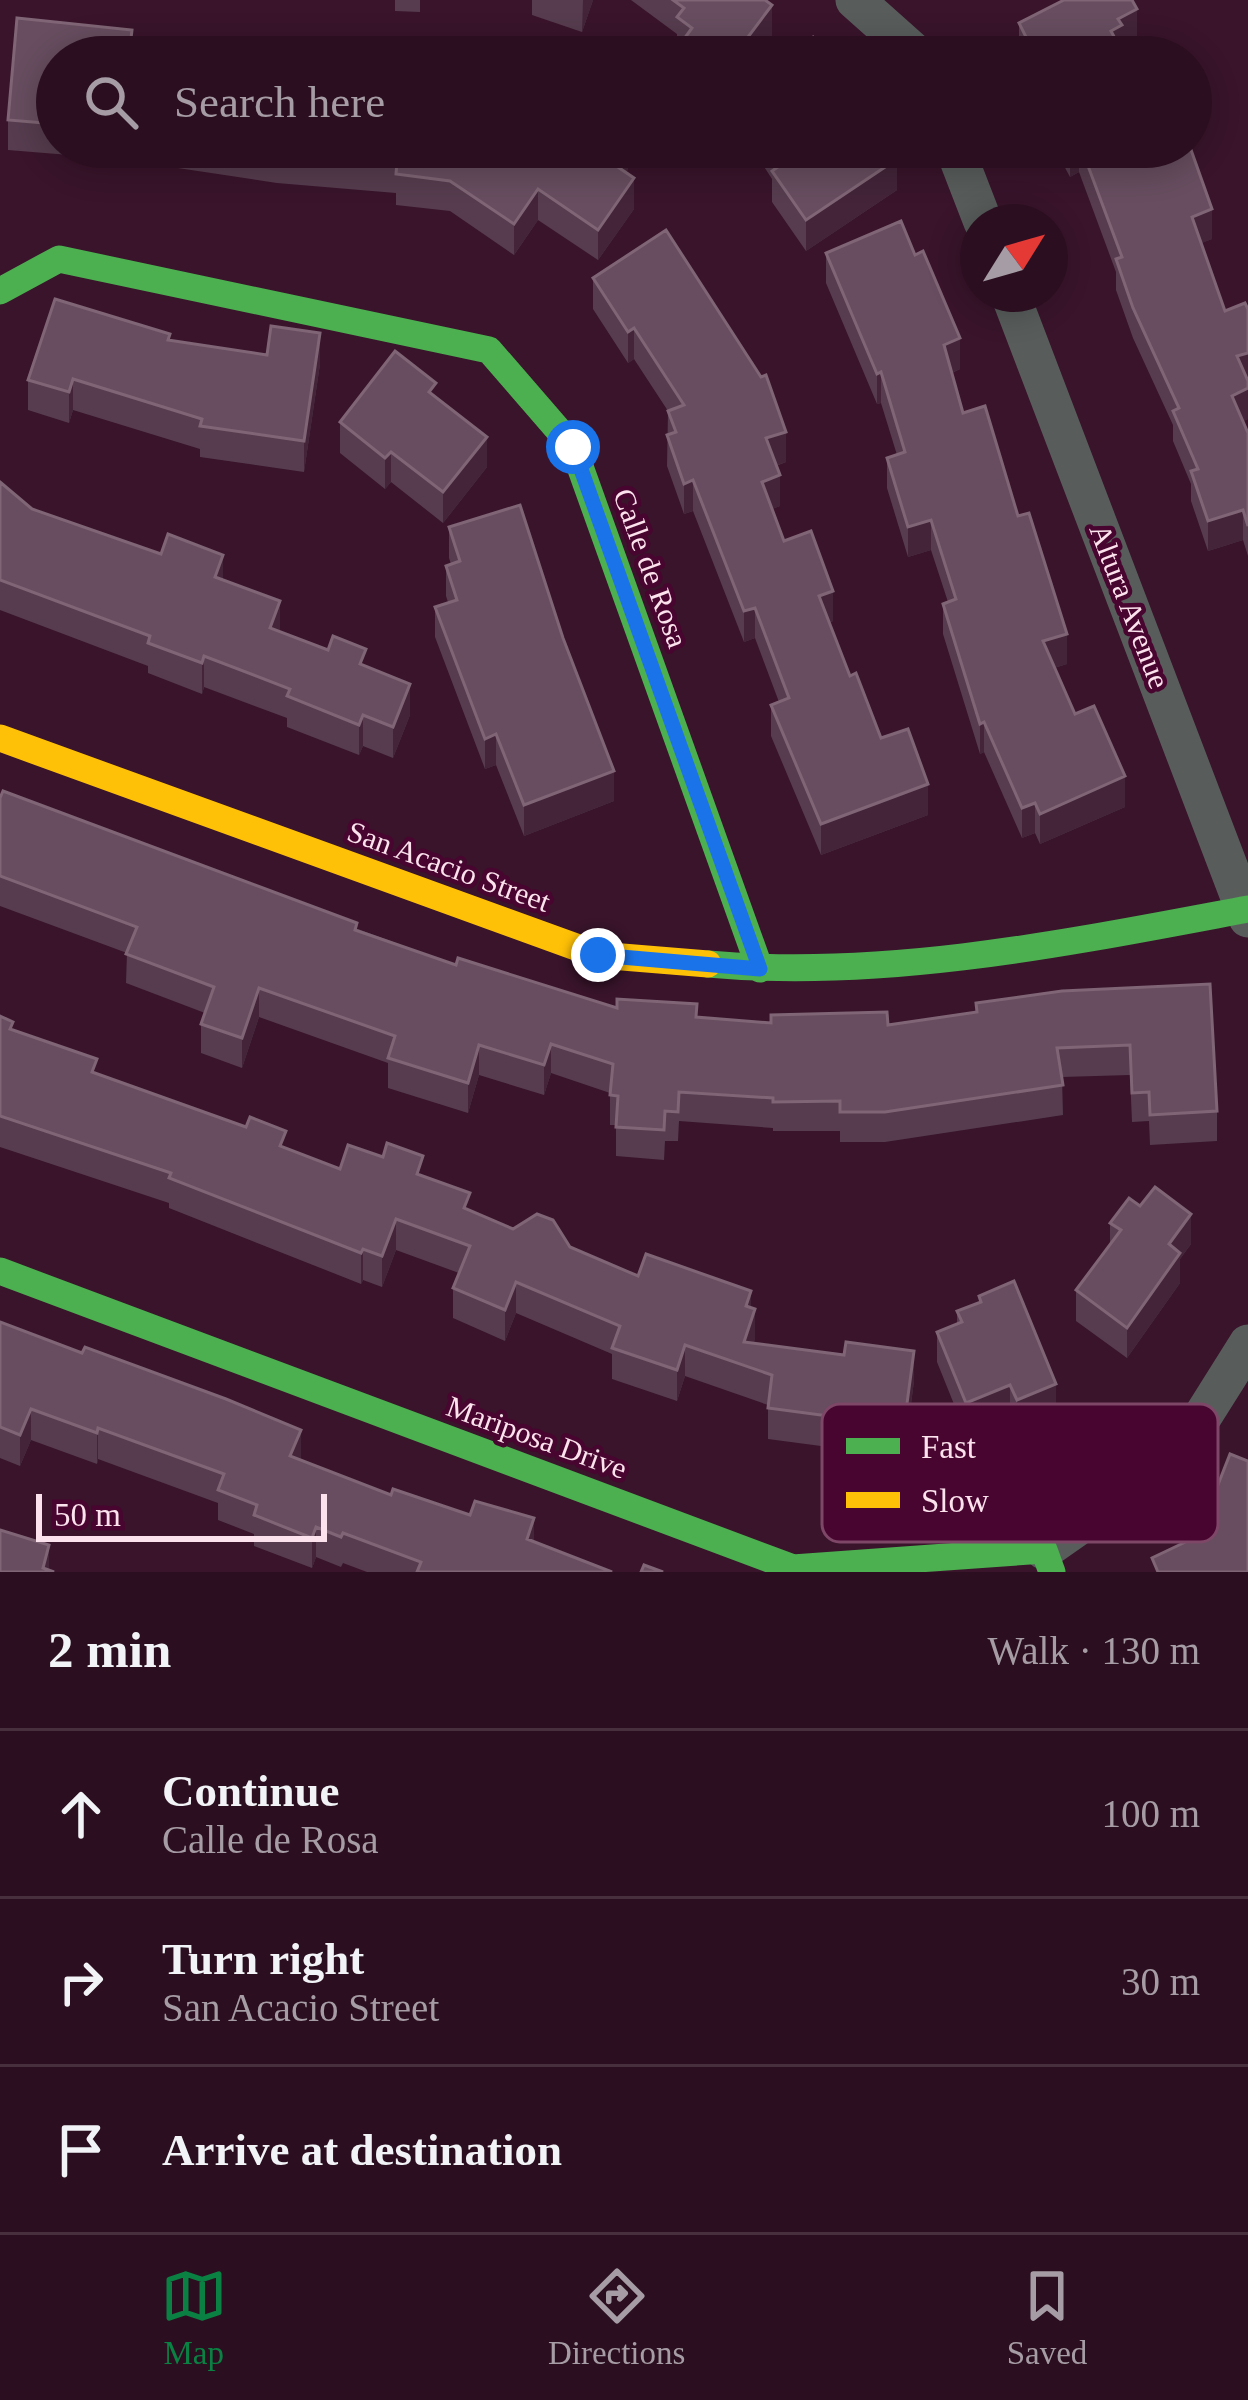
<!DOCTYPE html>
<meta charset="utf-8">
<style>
body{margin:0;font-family:"Times New Roman",serif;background:#371d2d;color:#f1f3f6}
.compass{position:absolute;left:960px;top:204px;width:108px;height:108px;border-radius:50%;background:#2b0f20;box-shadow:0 6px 30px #0003;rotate:53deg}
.scale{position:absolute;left:36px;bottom:30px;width:291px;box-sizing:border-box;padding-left:12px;border:6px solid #fce2ed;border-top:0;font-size:33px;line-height:42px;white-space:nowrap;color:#fce2ed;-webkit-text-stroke:9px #48052f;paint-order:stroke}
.stop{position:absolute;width:36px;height:36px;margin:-27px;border:9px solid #1a73e8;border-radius:50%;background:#fff}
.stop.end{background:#1a73e8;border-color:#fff;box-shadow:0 3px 12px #0008}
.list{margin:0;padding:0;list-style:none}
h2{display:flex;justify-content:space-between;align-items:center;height:156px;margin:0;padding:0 48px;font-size:51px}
h2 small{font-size:39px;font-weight:400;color:#a69ca5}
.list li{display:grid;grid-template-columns:78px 1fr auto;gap:36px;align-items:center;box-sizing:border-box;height:168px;padding:0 48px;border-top:3px solid #472f3e}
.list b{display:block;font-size:45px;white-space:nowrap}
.list p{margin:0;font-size:39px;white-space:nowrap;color:#a69ca5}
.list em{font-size:39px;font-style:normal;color:#a69ca5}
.icon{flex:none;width:66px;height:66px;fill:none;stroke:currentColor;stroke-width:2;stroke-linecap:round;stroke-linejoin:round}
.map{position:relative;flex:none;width:1248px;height:1572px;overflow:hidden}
.search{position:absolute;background:#2b0f20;box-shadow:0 6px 30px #0003;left:36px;right:36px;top:36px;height:132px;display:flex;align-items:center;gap:30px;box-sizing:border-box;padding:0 42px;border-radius:66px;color:#a69ca5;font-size:45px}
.sheet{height:660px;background:#2b0f20}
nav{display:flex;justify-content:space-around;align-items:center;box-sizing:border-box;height:168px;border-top:3px solid #472f3e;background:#2b0f20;font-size:33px;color:#a69ca5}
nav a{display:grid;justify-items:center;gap:6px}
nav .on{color:#0b8043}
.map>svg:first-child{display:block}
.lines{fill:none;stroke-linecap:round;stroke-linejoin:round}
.street{stroke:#585d5c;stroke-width:39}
.fast{stroke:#4caf50;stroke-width:27}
.slow{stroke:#ffc107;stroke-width:27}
.wall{fill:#563c4e}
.shaded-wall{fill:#432439}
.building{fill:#674d5f;stroke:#7f6575;stroke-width:3}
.route{stroke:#1a73e8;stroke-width:15}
.labels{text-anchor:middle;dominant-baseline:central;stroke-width:9;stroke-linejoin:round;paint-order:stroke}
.street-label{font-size:30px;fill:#fce2ed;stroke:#48052f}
.key{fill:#48052f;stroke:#7e4768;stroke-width:3}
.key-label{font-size:33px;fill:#fce2ed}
</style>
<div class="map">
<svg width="1248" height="1572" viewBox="0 0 1248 1572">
<rect width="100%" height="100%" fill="#39142b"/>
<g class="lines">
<g class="street">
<path d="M855,0L919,57"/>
<path d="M954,147L983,222"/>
<path d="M1010,294L1248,918"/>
<path d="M1044,1550L1177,1457L1248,1344"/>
</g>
<g class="fast">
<path d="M0,291L59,259L489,350L573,447L760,969"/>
<path d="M708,964C887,980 1072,942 1248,909"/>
<path d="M0,1271L793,1568L1044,1550L1052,1572"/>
</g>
<path class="slow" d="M0,738L598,955L708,964"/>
</g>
<g class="wall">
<path d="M395,0H420V12L395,11Z"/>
<path d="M532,0H593L582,32L532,15Z"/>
<path d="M631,0H765L772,36L756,57H684V53L677,48V34Z"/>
<path d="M1019,23L1137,39L1122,47L1125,57H1020L1019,54Z"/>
<path d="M57,57V147H628L626,173L634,209L598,260L538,220L514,255L450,211L396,205V193L277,183L118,159L8,150V120Z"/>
<path d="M761,147H889L897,190L806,251L772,202V179L761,162Z"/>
<path d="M1054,147H1148L1155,160L1212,239L1201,243L1248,419L1243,421L1248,433V556L1243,540L1208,551L1191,501V484L1173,441V425L1133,338L1116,290V272L1079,172L1070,177Z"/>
<path d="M826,253L960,369L952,373L963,413L1018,516L1067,664L1054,668L1075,714L1125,807L1040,844L1035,833L1022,838L984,752L980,754L943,634V604L948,602L931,550L908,557L887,488V458L897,455L881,403L877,404L826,283Z"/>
<path d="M593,278L786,462L776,466L780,506L772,509L784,541L833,621L829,623L850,676L881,738L928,815L821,855L771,736V705L779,702L755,638L744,642L693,511L684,514L667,466L668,411L634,359L628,363L593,309Z"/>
<path d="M170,340L320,364L304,472L200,457V449L73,410L69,423L28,410V380Z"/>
<path d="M436,398L487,467L443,523L391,482L385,489L340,453V422Z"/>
<path d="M0,482L32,509L223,580L280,631L366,666L410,715L393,758L363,746L359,755L287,727V718L204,687L202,694L148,673V666L0,610Z"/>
<path d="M449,527L614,801L524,836L496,765L485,769L435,637V607L448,602L446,596V566L451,564L449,558Z"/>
<path d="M0,798L456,965L617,1008L697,1017L771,1023L888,1025L976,1013V1003L1062,991L1217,1111V1141L1150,1145L1149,1121L1132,1122L1130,1075L1062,1077L1063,1115L885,1142H840V1131H773V1128L679,1121L678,1141H665L664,1160L616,1156V1125H610V1093L551,1073L544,1095L479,1075L468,1113L388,1088V1063L259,1017L242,1068L201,1053V1024L205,1013L126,983L127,953L0,906Z"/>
<path d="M0,1016L13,1031L97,1073L286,1148L340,1169L423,1176L470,1211L513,1229L570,1247L638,1276L751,1308L754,1344L914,1381L904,1457L768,1439V1405L685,1376L677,1401L612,1379V1354L516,1313L505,1341L453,1318V1288L459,1273L396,1250L382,1287L363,1280L361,1284L169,1208V1203L0,1147Z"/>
<path d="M1140,1206L1191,1244L1180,1259V1283L1127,1358L1076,1321V1290L1110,1244V1223Z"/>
<path d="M979,1296L1056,1415L1017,1431L1010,1415L966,1434L937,1362V1332L957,1323V1311L979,1303Z"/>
<path d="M0,1322L301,1460L391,1495L534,1542L612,1572H367L343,1563L341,1567L316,1557L312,1568L254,1546V1534L218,1520V1503L98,1459L97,1464L31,1440L20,1466L0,1458Z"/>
</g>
<g class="shaded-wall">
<path d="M583,0H593L582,32Z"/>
<path d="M772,5V36L756,57H733Z"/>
<path d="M1137,9V39L1122,47V56L1111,31L1118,19Z"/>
<path d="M623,147H628V170L612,193V163Z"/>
<path d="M1070,147H1079V172L1070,177Z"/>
<path d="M897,159V190L806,251V220Z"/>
<path d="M634,178V209L598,260V230Z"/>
<path d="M538,189V220L514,255V224Z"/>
<path d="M1212,209V239L1192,247V217Z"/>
<path d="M634,328V359L628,363V332Z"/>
<path d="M320,333V364L304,472V441Z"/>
<path d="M960,338V369L944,376V345Z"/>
<path d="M1248,353V383L1237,356Z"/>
<path d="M881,372V403L877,404V374Z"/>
<path d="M73,379V410L69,423V392Z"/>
<path d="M1248,388V419L1232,426V396Z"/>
<path d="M786,432V462L766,469V438Z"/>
<path d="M487,437V467L443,523V492Z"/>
<path d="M391,452V482L385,489V458Z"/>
<path d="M780,475V506L762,513V482Z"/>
<path d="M693,480V511L684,514V484Z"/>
<path d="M1243,510V540L1208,551V521Z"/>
<path d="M931,520V550L908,557V527Z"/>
<path d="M223,555V585L215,577Z"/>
<path d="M833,591V621L819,627V596Z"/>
<path d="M280,601V632L270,628Z"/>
<path d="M755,608V638L744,642V611Z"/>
<path d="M1067,634V664L1043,671V641Z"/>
<path d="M204,656V687L202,694V663Z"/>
<path d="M410,684V715L393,758V727Z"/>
<path d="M363,715V746L359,755V725Z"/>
<path d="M984,722V752L980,754V724Z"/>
<path d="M496,734V765L485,769V739Z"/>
<path d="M614,771V801L524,836V805Z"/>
<path d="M1125,776V807L1040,844V814Z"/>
<path d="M928,784V815L821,855V824Z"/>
<path d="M1035,803V833L1022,838V808Z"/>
<path d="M259,988V1017L242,1068V1038Z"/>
<path d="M551,1044V1073L544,1095V1065Z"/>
<path d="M479,1045V1075L468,1113V1083Z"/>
<path d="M1191,1214V1244L1180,1259V1283L1127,1358V1328L1169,1244Z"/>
<path d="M396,1219V1250L382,1287V1256Z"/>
<path d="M363,1249V1280L361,1284V1253Z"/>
<path d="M516,1282V1313L505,1341V1310Z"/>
<path d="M751,1291V1320L755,1309V1340L746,1366L744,1365L746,1306Z"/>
<path d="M685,1345V1376L677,1401V1370Z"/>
<path d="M914,1351V1381L904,1457V1426Z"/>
<path d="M1056,1384V1415L1017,1431V1400Z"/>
<path d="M1010,1385V1415L966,1434V1403Z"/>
<path d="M31,1409V1440L20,1466V1435Z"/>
<path d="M98,1428V1459L97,1464V1433Z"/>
<path d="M301,1430V1461L290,1456Z"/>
<path d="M534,1518V1549L527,1539Z"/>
<path d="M316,1527V1557L312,1568V1538Z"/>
<path d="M49,1545V1572H43Z"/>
</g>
<g class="building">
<path d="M673,0H765L772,5L733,57H708L684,39L692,28L677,17L684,8Z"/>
<path d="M1064,0H1132L1137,9L1118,19L1122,25L1111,31L1125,57H1025L1034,53L1019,23Z"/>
<path d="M17,18L132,30L129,55L145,57H57V124L8,120Z"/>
<path d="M813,37L827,57H784Z"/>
<path d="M201,49L231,54V57H200Z"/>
<path d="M238,147H623L612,163L634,178L598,230L538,189L514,224L450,181L396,174L397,163L277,153Z"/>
<path d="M771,147H889L897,159L806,220L772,171L782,164Z"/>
<path d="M1081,147H1148L1155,160L1190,147L1212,209L1192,217L1225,311L1245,303L1248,309V353L1237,356L1248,381V388L1232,396L1248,433V526L1243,510L1208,521L1191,471L1198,469L1173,411L1179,408L1133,308L1116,259L1122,257Z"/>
<path d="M901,221L915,255L923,251L960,338L944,345L963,413L985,406L1018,516L1029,513L1067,634L1043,641L1075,714L1094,706L1125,776L1040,814L1035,803L1022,808L984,722L980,724L943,604L956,599L931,520L908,527L887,458L905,452L881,372L877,374L826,253Z"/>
<path d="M666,230L761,377L766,375L786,432L766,438L780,475L762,482L784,541L811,531L833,591L819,596L850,676L856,673L881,738L908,729L928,784L821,824L771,705L789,698L755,608L744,611L693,480L684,484L667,435L676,432L668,411L684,405L634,328L628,332L593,278Z"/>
<path d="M55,299L170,334L168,340L267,355L271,326L320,333L304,441L200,426L202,419L73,379L69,392L28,380Z"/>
<path d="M395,351L436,383L429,392L487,437L443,492L391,452L385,458L340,422Z"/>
<path d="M0,482L32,509L161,554L168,534L223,555L215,577L280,601L270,628L328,650L333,636L366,649L360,664L410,684L393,727L363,715L359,725L287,696L290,689L204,656L202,663L148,643L150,636L0,580Z"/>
<path d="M520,505L563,638L614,771L524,805L496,734L485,739L435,607L457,600L446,566L460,561L449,527Z"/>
<path d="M3,791L357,923L355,930L456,965L458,958L617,1008V999L697,1004L696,1017L771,1023V1015L887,1012L888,1025L977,1012L976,1003L1062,991L1210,984L1217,1111L1150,1115L1149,1092L1132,1093L1130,1045L1057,1048L1063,1085L885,1112H840V1101L773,1102V1098L679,1092L678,1112L665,1111L664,1130L616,1127L618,1096L610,1095L613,1064L551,1044L544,1065L479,1045L468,1083L388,1058L395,1036L259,988L242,1038L201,1024L214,987L126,954L137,927L0,876V798Z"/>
<path d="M0,1016L13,1022L10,1029L97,1059L92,1072L246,1127L250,1117L286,1131L280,1146L340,1169L348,1145L383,1157L387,1143L423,1156L417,1174L470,1193L464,1208L513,1229L537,1214L553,1220L570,1247L638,1276L646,1254L751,1291L746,1306L755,1309L744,1342L844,1355L846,1342L914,1351L904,1426L768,1408L772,1375L685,1345L677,1370L612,1348L620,1326L516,1282L505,1310L453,1288L470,1246L396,1219L382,1256L363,1249L361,1253L169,1178L171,1173L0,1116Z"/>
<path d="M1155,1187L1191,1214L1169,1244L1180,1253L1127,1328L1076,1290L1121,1230L1110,1223L1129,1198L1140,1206Z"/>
<path d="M1014,1281L1056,1384L1017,1400L1010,1385L966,1403L937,1332L962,1322L957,1311L981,1302L979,1296Z"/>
<path d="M0,1322L82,1353L85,1347L226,1399L301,1430L290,1456L391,1495L393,1489L470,1515L475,1501L534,1518L527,1539L612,1572H417L421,1562L343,1533L341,1537L316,1527L312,1538L254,1515L257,1505L218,1490L224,1474L98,1428L97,1433L31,1409L20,1435L0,1427Z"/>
<path d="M1230,1454L1248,1461V1572H1158L1152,1558L1198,1536Z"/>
<path d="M0,1530L49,1545L43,1568L54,1572H0Z"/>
<path d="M644,1565L663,1572H641Z"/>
</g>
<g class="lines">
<path class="route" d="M573,447L760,969L598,955"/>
</g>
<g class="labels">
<g class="street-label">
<text transform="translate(651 568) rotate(70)">Calle de Rosa</text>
<text transform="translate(1130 606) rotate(69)">Altura Avenue</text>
<text transform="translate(449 866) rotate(20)">San Acacio Street</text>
<text transform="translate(537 1437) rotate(20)">Mariposa Drive</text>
</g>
</g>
<rect x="822" y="1404" width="396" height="138" rx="18" class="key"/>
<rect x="846" y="1438" width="54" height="16" fill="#4caf50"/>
<rect x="846" y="1492" width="54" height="16" fill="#ffc107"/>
<g class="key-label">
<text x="921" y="1458">Fast</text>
<text x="921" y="1512">Slow</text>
</g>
</svg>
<svg class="compass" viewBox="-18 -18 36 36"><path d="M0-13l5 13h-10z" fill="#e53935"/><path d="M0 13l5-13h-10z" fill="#a69ca5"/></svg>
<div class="scale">50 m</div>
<div class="stop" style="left:573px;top:447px"></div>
<div class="stop end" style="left:598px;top:955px"></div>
<div class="search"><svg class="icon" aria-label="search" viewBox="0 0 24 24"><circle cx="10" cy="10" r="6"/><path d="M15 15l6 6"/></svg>Search here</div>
</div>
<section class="sheet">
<h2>2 min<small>Walk · 130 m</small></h2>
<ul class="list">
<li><svg class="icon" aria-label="ahead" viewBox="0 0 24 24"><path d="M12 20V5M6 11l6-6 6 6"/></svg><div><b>Continue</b><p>Calle de Rosa</p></div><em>100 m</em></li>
<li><svg class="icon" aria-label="right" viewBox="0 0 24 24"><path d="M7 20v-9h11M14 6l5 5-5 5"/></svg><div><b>Turn right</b><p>San Acacio Street</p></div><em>30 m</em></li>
<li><svg class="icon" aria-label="arrive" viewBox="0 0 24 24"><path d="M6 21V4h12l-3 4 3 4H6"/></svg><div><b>Arrive at destination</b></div></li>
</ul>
</section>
<nav>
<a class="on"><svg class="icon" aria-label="map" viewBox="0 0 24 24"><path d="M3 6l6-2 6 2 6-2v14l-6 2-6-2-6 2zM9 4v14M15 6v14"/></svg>Map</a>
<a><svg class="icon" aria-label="directions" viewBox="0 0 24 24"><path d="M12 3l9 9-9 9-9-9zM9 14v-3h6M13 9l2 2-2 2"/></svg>Directions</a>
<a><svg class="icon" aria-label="saved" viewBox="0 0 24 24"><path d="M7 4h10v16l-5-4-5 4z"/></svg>Saved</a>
</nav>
